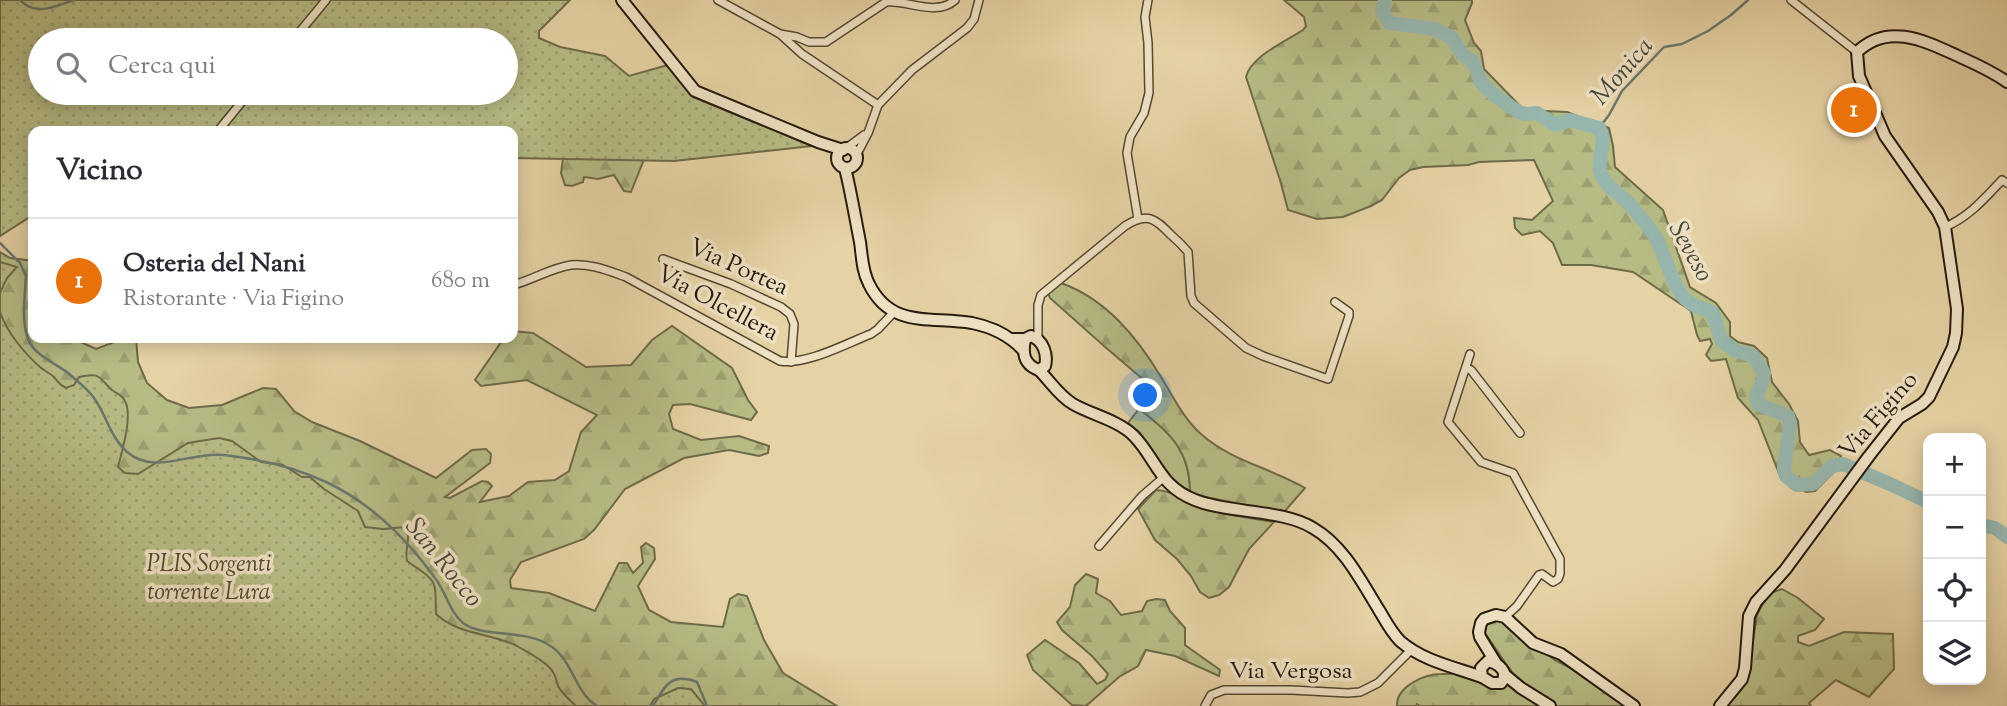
<!DOCTYPE html>
<html lang="it">
<meta charset="utf-8">
<style>
body{margin:0;font-family:"Sorts Mill Goudy",serif;background:#f2f2f3;color:#2b2b33}
.controls{position:absolute;right:21px;bottom:21px;display:grid;overflow:hidden;border-radius:14px;box-shadow:0 4px 18px #0003}
.controls button{width:63px;height:63px;display:grid;place-items:center;padding:0;border:0;border-bottom:2px solid #e1e1e2;background:#fff;color:#2b2b33;font:35px sans-serif}
.you{position:absolute;left:1146px;top:396px;width:24px;height:24px;margin:-18px;border:5px solid #fff;border-radius:50%;background:#1a73e8;box-shadow:0 0 0 10px #1a73e833}
.badge{display:grid;place-items:center;width:46px;height:46px;border-radius:50%;background:#d93025;color:#fff;font-size:23px;font-weight:700}
.pin{position:absolute;translate:-50% -50%;border:4px solid #fff;box-shadow:0 2px 7px #0006}
.list{margin:0;padding:0;list-style:none}
h2{display:flex;justify-content:space-between;align-items:center;height:91px;margin:0;padding:0 28px;font-size:30px}
h2 small{font-size:23px;font-weight:400;color:#7c7c81}
.list li{display:grid;grid-template-columns:46px 1fr auto;gap:21px;align-items:center;box-sizing:border-box;height:126px;padding:0 28px;border-top:2px solid #e1e1e2}
.list b{display:block;font-size:26px;white-space:nowrap}
.list p{margin:0;font-size:23px;white-space:nowrap;color:#7c7c81}
.list em{font-size:23px;font-style:normal;color:#7c7c81}
.icon{flex:none;width:38px;height:38px;fill:none;stroke:currentColor;stroke-width:2;stroke-linecap:round;stroke-linejoin:round}
.map{position:relative;flex:none;width:2007px;height:706px;overflow:hidden}
.search{position:absolute;background:#fff;box-shadow:0 4px 18px #0003;left:28px;top:28px;width:490px;height:77px;display:flex;align-items:center;gap:18px;box-sizing:border-box;padding:0 24px;border-radius:38px;color:#7c7c81;font-size:26px}
.panel{position:absolute;background:#fff;box-shadow:0 4px 18px #0003;left:28px;top:126px;width:490px;height:217px;border-radius:14px}
.map>svg:first-child{display:block}
.grass{fill:#b7bc85;stroke:#6e6b48;stroke-width:2}
.forest{fill:url(#forest-firs);stroke:#6e6b48;stroke-width:2}
.park{fill:url(#park-dots);stroke:#6e6b48;stroke-width:2;fill-rule:evenodd}
.lines{fill:none;stroke-linecap:round;stroke-linejoin:round}
.stream{stroke:#69786d;stroke-width:2.5}
.river{stroke:#97b7ae;stroke-width:14}
.street-casing{stroke:#554832;stroke-width:10}
.secondary-casing{stroke:#251a0c;stroke-width:14}
.street{stroke:#efe2c4;stroke-width:7}
.secondary{stroke:#efe2c4;stroke-width:10}
.labels{text-anchor:middle;dominant-baseline:central;stroke-width:7;stroke-linejoin:round;paint-order:stroke}
.street-label{font-size:24px;fill:#251a0c;stroke:#efe2c4}
.park-label{font-size:24px;font-style:italic;fill:#514b30;stroke:#efe2c4}
.water-label{font-size:26px;font-style:italic;fill:#47493d;stroke:#efe2c4}
</style>
<div class="map">
<svg width="2007" height="706" viewBox="0 0 2007 706">
<defs>
<pattern id="forest-firs" width="22" height="20" patternUnits="userSpaceOnUse" patternTransform="scale(1.75)"><rect width="22" height="20" fill="#b7bc85"/><path d="M5 1l3.5 6h-7zM16 11l3.5 6h-7z" fill="#9da172"/></pattern>
<pattern id="park-dots" width="8" height="8" patternUnits="userSpaceOnUse" patternTransform="scale(1.75)"><rect width="8" height="8" fill="#b7bc85"/><path d="M2 2h.1M6 6h.1" fill="none" stroke="#9da172" stroke-width="1.8" stroke-linecap="round"/></pattern>
</defs>
<rect width="100%" height="100%" fill="#e6d3a5"/>
<filter id="stains"><feTurbulence type="fractalNoise" baseFrequency=".00286" numOctaves="4"/><feColorMatrix values="0 0 0 0 .2 0 0 0 0 .09 0 0 0 0 .02 0 0 0 .5 -.17"/></filter>
<radialGradient id="worn" r=".72"><stop offset=".6" stop-color="#630" stop-opacity="0"/><stop offset="1" stop-color="#630" stop-opacity=".3"/></radialGradient>
<path class="grass" d="M1139,409C1170,432 1190,451 1190,492L1174,481L1139,432L1128,423Z"/>
<g class="forest">
<path d="M1284,0H1472V3L1465,20L1474,43L1481,51L1484,69L1524,110L1567,112L1609,128L1613,146L1615,167L1663,210L1690,287L1716,303L1730,322V336L1738,342L1754,346L1767,358L1772,382L1789,404L1798,421L1800,442L1809,455L1830,450L1841,456L1838,468L1815,491L1806,492L1780,476L1758,420L1738,398L1726,359L1711,361L1706,355L1712,344L1710,339L1700,341L1697,335L1691,311L1633,272L1591,265H1562L1553,243L1540,231L1522,235L1515,228L1514,218L1532,220L1553,201L1534,160L1479,162L1468,165L1423,167L1410,170L1399,178L1382,200L1371,206L1343,217L1317,219L1288,210L1280,180L1246,77C1250,57 1286,41 1303,30L1306,26L1304,17Z"/>
<path d="M564,152L645,157L631,192L624,191L614,175L598,179L584,177L583,182L572,186L565,185L561,173Z"/>
<path d="M0,252L10,258L33,261V338H72L96,349L125,338H136L138,362L147,383L167,400L189,408L222,405L263,388L276,389L294,411L312,422L360,441L436,478L472,450L486,449L491,454L490,463L445,497L450,498L482,481L488,482L492,486L480,502L509,496L528,482L555,480L569,471L581,432L597,415L527,380L481,386L475,380L504,338H513V331L533,333L586,367L631,365L652,340L672,326L732,368L748,400L757,412L751,420L690,404L673,405L669,414L673,429L701,440L739,436L769,446L768,453L759,456L729,450L684,458L625,489L594,530L584,539L521,562L510,580L511,588L549,593L595,611L619,563H627L633,573L643,563L641,547L646,543L654,548L655,559L638,586L649,610L671,622L723,627L730,599L738,594L747,596L764,640L783,673L837,706H0Z"/>
<path d="M1061,283C1106,299 1137,337 1161,377C1173,396 1183,418 1201,434C1231,461 1271,468 1305,488L1284,512L1205,497L1190,492C1190,451 1170,432 1139,409L1152,387L1104,346L1050,298L1048,293Z"/>
<path d="M1156,490C1173,490 1185,503 1202,508C1225,515 1250,518 1274,522L1249,549L1229,587L1219,595L1209,598L1200,592L1191,576L1177,559L1155,540L1138,509Z"/>
<path d="M1086,574L1098,579L1096,593L1110,601L1121,615L1142,611L1147,601L1156,599L1165,600L1170,611L1185,628V645L1220,670L1219,676L1175,656L1146,650L1138,666L1119,677L1086,706L1072,705L1033,670L1027,655L1045,640L1079,663L1097,684L1105,680L1108,674L1092,656L1062,630L1057,622L1070,607L1075,585Z"/>
<path d="M1782,589L1798,598L1824,619L1815,630L1798,636V642L1809,646L1844,632L1893,634L1894,669L1869,697L1836,680L1809,703L1811,706H1726L1747,680L1757,615L1768,594Z"/>
<path d="M1496,620L1505,621L1556,661L1573,669L1628,706H1420L1417,704L1416,706H1397C1396,687 1424,674 1441,674C1464,672 1494,678 1517,680L1485,633L1486,624Z"/>
</g>
<g class="park">
<path d="M0,0H570L539,31V38L560,47L605,56L629,76L668,65L693,97L812,146L674,161L513,158V131H33V215L0,236ZM40,40H506V93H40Z"/>
<path d="M0,262L17,267L7,278L0,293Z"/>
<path d="M0,312C7,332 24,353 40,367C44,371 50,373 54,377C59,383 59,385 66,388L74,385L79,377C101,372 98,377 112,390C117,394 122,395 125,401C133,416 122,451 118,467L125,473L138,474L188,443L219,438L232,441L261,462L283,465L302,477H310L324,489L358,511L365,527L383,529L405,527C412,537 404,549 407,561C438,583 435,577 436,614C458,635 492,633 517,646C527,652 541,659 549,667C555,672 556,679 558,686C562,694 570,700 576,706H0Z"/>
<path d="M678,688L691,689L705,706H650L654,699Z"/>
</g>
<g class="lines">
<g class="stream">
<path d="M20,0C36,17 55,6 74,0"/>
<path d="M1599,128L1609,115L1622,91L1664,47L1682,44L1708,31L1731,15L1748,0"/>
<path d="M0,243L20,263L26,276C25,296 21,319 28,339C34,355 55,363 68,373C76,380 88,389 94,398C107,416 110,437 127,452C155,476 191,451 224,455C259,459 294,467 326,482C371,503 406,538 435,578C446,592 449,611 463,623C482,638 525,629 549,645C573,659 574,692 597,706"/>
<path d="M653,706C665,686 670,672 697,682L707,706"/>
</g>
<g class="river">
<path d="M1385,0L1382,10L1389,23L1435,29L1452,38L1462,54L1473,62L1481,82L1495,96L1519,112L1526,114L1537,113L1555,125L1570,120L1599,128C1608,142 1597,156 1600,170C1603,187 1622,194 1631,206C1640,217 1651,228 1657,240C1666,258 1674,292 1689,302C1696,308 1705,308 1713,313L1721,340L1736,351L1753,356L1764,373L1763,380L1756,397L1758,404L1788,416L1790,423L1784,469L1786,476L1797,485L1813,484L1832,466L1843,464L1890,484L1928,502"/>
<path d="M1981,525L1995,528L2007,537"/>
</g>
<g class="street-casing">
<g id="street">
<path d="M718,0L780,34L802,54L878,105"/>
<path d="M1791,0L1857,52"/>
<path d="M780,34L797,37L809,42H826L886,2C908,0 937,17 955,0"/>
<path d="M293,40L326,0"/>
<path d="M218,131L249,93"/>
<path d="M845,149L864,135"/>
<path d="M856,156L868,133L878,105L912,70L967,28L974,19L979,0"/>
<path d="M1138,219L1127,153L1130,137L1144,113L1149,93L1148,43L1145,17L1148,0"/>
<path d="M1945,227C1969,217 1985,198 2002,180L2007,183"/>
<path d="M663,259L731,284L781,307L790,314L794,324L791,362"/>
<path d="M513,285C532,280 551,268 571,265C590,263 609,271 626,277L780,361C807,365 845,344 871,334L878,329L894,312"/>
<path d="M1038,339V305L1041,295L1125,226C1147,212 1155,218 1171,235C1177,240 1183,246 1188,252L1191,296L1194,303L1246,348L1263,356L1328,379L1349,316V312L1335,302"/>
<path d="M1470,354L1448,422L1481,462L1513,473L1560,559V574L1558,579L1553,582L1542,574L1539,575L1517,606L1505,617"/>
<path d="M1466,368L1471,370L1520,433"/>
<path d="M1099,546L1142,496L1163,478"/>
<path d="M1205,706L1211,695L1224,690H1291L1348,693L1360,692L1378,683L1412,649"/>
</g>
</g>
<g class="secondary-casing">
<g id="secondary">
<path d="M622,0L695,91L818,142L843,150"/>
<circle cx="847" cy="158" r="10"/>
<path d="M845,168C851,192 855,217 860,242C862,255 862,271 869,284C891,329 931,316 972,323C992,327 1010,336 1023,350"/>
<path d="M1013,339H1025L1031,336C1043,340 1048,354 1045,366L1039,370C1024,365 1022,354 1025,339"/>
<path d="M1039,370C1050,381 1059,396 1073,404C1092,415 1118,420 1134,436C1157,460 1159,486 1195,500C1230,514 1283,509 1313,528C1344,546 1361,581 1379,610C1385,620 1391,632 1400,641C1423,661 1454,667 1482,677"/>
<path d="M1488,661C1498,663 1510,672 1501,683H1492L1482,677L1481,668Z"/>
<path d="M1496,663L1480,637L1479,632L1481,623L1484,619L1496,615L1505,617L1533,643L1561,654L1634,706"/>
<path d="M1504,674L1521,688L1550,706"/>
<path d="M1720,706L1742,679L1745,668L1749,616L1756,602L1785,570L1869,456L1899,418L1922,404L1929,397L1953,347L1956,333L1957,309L1945,227L1938,212L1885,136L1859,76L1857,52C1888,22 1925,41 1958,56C1975,64 1992,71 2007,82"/>
</g>
</g>
<use href="#street" class="street"/>
<use href="#secondary" class="secondary"/>
</g>
<g class="labels">
<g class="street-label">
<text transform="translate(738 268) rotate(24)">Via Portea</text>
<text transform="translate(717 304) rotate(28)">Via Olcellera</text>
<text transform="translate(1879 416) rotate(-49)">Via Figino</text>
<text x="1291" y="672">Via Vergosa</text>
</g>
<g class="park-label">
<text x="209" y="565">PLIS Sorgenti<tspan x="209" dy="28">torrente Lura</tspan></text>
</g>
<g class="water-label">
<text transform="translate(1623 72) rotate(-49)">Monica</text>
<text transform="translate(1690 252) rotate(61)">Seveso</text>
<text transform="translate(443 563) rotate(51)">San Rocco</text>
</g>
</g>
<rect width="100%" height="100%" filter="url(#stains)"/>
<rect width="100%" height="100%" fill="url(#worn)"/>
</svg>
<div class="controls">
<button>+</button>
<button>−</button>
<button><svg class="icon" aria-label="locate" viewBox="0 0 24 24"><circle cx="12" cy="12" r="6"/><path d="M12 2v4M12 18v4M2 12h4M18 12h4"/></svg></button>
<button><svg class="icon" aria-label="layers" viewBox="0 0 24 24"><path d="M12 4l9 5-9 5-9-5zM3 14l9 5 9-5"/></svg></button>
</div>
<div class="you"></div>
<div class="pin badge" style="left:1854px;top:110px;background:#e8710a">1</div>
<div class="search"><svg class="icon" aria-label="search" viewBox="0 0 24 24"><circle cx="10" cy="10" r="6"/><path d="M15 15l6 6"/></svg>Cerca qui</div>
<section class="panel">
<h2>Vicino<small></small></h2>
<ul class="list">
<li><span class="badge" style="background:#e8710a">1</span><div><b>Osteria del Nani</b><p>Ristorante · Via Figino</p></div><em>680 m</em></li>
</ul>
</section>
</div>
